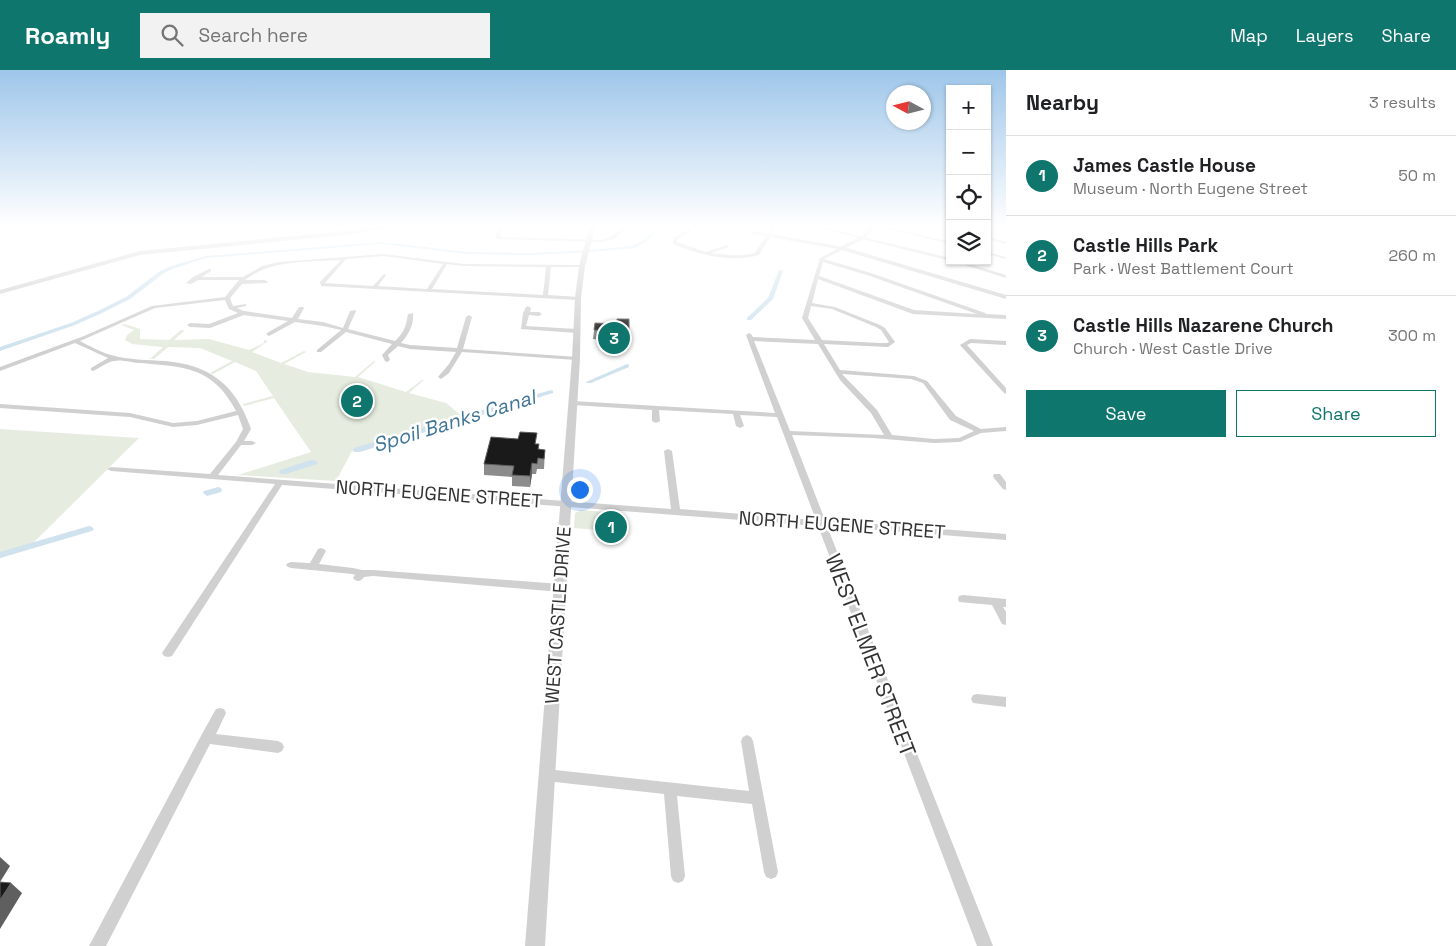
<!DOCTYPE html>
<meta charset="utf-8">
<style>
body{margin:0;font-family:"Space Grotesk",sans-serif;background:#f2f2f2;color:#202124}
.controls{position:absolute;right:15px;top:15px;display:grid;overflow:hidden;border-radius:0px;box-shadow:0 1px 4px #0004}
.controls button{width:45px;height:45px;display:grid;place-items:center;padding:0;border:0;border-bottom:1px solid #e0e0e0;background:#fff;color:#202124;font:25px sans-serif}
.compass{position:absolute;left:886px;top:15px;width:45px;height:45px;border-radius:50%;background:#fff;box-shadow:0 1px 4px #0004;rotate:277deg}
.you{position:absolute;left:579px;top:419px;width:18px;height:18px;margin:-12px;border:4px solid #fff;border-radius:50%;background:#1a73e8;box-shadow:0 0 0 8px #1a73e833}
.badge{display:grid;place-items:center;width:32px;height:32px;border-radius:50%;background:#0f766e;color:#fff;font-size:16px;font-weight:700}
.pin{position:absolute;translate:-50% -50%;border:2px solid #fff;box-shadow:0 1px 5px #0006}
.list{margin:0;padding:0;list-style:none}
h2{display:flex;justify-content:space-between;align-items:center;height:65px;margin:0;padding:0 20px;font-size:21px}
h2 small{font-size:16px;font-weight:400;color:#757577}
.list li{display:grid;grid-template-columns:32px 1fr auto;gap:15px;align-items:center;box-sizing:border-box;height:80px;padding:0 20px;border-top:1px solid #e0e0e0}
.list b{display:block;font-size:19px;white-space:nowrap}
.list p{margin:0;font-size:16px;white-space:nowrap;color:#757577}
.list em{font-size:16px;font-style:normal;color:#757577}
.actions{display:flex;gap:10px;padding:15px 20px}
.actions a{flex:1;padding:11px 0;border:1px solid #0f766e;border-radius:0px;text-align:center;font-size:18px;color:#0f766e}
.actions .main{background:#0f766e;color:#fff}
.icon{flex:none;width:28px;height:28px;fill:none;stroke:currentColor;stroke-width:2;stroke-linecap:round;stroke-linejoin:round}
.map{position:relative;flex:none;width:1006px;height:876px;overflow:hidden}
header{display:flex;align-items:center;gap:30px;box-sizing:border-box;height:70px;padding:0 25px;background:#0f766e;color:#fff}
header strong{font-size:24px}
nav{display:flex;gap:28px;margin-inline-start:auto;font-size:18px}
.search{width:350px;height:45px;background:#f2f2f2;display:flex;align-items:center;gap:12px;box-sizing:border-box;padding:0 18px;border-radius:0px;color:#757577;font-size:19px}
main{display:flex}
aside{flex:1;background:#fff}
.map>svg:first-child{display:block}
.green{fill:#e6ecdf}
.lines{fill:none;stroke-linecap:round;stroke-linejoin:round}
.canal{fill:#cfe2ee;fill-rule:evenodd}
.minor{fill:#d0d0d0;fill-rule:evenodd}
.tertiary{fill:#d0d0d0;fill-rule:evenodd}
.wall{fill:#8c8c8c}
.shaded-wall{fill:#5f5f5f}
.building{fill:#1a1a1a;stroke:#5f5f5f}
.labels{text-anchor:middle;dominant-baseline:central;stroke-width:5;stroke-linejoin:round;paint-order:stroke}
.street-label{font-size:19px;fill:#333;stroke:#fff}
.water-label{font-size:20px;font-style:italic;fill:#3f7597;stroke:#fff}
.near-street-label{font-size:22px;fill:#333;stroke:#fff}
</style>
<header>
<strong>Roamly</strong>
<div class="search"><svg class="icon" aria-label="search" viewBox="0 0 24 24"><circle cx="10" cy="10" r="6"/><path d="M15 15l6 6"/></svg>Search here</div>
<nav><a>Map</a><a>Layers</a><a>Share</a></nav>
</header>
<main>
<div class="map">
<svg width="1006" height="876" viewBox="0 0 1006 876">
<rect width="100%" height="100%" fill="#fff"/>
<g class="green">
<path d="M125,254L140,259V269L169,270L181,260H185L174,270L209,269L249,280L264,273V270L268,271L252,282L281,293L304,281L306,282L284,294L308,302L355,307L375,290L374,293L358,307L406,322L422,310H424L409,323L446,333L463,347L352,381L336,411L238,405L311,382L274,328L244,336L243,334L273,326L256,301L235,292L213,304L210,303L232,291L200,278L168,277L154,289H150L163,277L132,274L125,270L127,265L134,260L121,255Z"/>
<path d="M0,359L139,368L26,480L0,488Z"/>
<path d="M581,440L605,442V448L599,449L598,460L574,458L575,443Z"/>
</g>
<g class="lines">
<g class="canal">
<path d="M661,155H666L645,173L635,178L591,182L532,185L467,184L382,174L206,188L175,198L164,203L130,229L102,243L75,255L0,281V277L71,253L98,241L126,227L160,201L171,196L206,186L382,172L467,182L532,183L591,180L632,176L641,171Z"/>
<path d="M779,200L783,201L773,229L751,250H747V248L768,228Z"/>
<path d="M627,294L629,295V297L591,313H587L586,312Z"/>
<path d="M551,320L553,321V323L360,382H354L353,380L354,378Z"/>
<path d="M311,390H314L318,392L317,394L286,404H280L279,402L280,400Z"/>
<path d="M218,417L221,418L222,420L221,422L207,426L203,423L204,421Z"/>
<path d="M89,456L92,457L94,459L92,461L0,488V482Z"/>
</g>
<g class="minor">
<path d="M499,155H503L500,167L601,170L610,167L626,155H631L614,169L601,172L497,169L495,168Z"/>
<path d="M695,155H700L677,170V172L706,182L727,175L729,177L711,183C725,185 741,187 755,183L766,166L750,163V161L768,164L773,155H777L771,164L844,177L1006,225V229L842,180L824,189L871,203L985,243L986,244L1006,245V249L913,244L818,209L812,233L835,237L880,255L885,258L895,272L888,277L824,274L840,300L914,306L927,311L956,346L981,359L1006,357V361L981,363L960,372L934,373L872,368L792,365L825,450L1006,464V470L827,456L993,876H977L818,456L282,415L172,586L168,587L164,586L162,583L164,580L275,414L111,401L107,399L111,397L210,404L236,372L243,359L238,345L197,355L173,357L130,347L0,338V334L130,343L173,353L197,351L236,341C213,297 185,297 141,293C133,293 121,289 114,291C107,292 100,298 93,301L91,300V298L108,288L75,273L0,301V297L84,266L152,236L225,227L239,210H198L191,214L186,213L193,207L209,199H211V201L202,207H243L262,196L279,192L384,184L463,194L582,195H584V197H551L548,225L580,227L581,228L578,230L321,216L320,212L341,190C308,192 272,189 245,210H265L268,212L267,213L242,214L230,228L233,236L246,234V236L237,238L244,241L292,248L299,237H303L304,238L298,249L323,252L343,258L350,241L355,240L356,241L348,259L395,271C404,263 406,256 408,244L413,243C414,255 409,264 401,273L410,275L457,278L466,247L469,245L472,247L463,279L578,287L579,288L576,290L462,282L449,303L441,309L438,307L449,294L456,282L410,279L398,276L388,285L390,290L387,292L385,291L382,285L392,274L346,262L321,282H317V280L341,260L323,256L295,252L269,266L266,264L267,263L288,251L244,245L210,258L190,257L187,255L190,253L209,254L238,243L229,239L225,230L155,238L80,271C90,276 100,282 111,285C129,290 147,290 165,291C209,295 234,313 250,356L251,359L244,371H252L256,373L252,375H241L218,405L671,439L664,381L668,379L672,381L680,439L816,450L777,347L740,345L744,356L740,358L736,356L733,344L659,340L660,351L656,353L652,351V340L573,335L569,333L573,331L775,343L746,265L749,263L751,264L753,267L815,270L802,248L820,188L837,179L770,167L759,185C731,193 699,185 673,174V168ZM384,186L443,194L427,219L378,216L386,205L384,204L373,216L325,213L346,189ZM823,192L867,205L977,244L914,240L819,206ZM447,194L463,196L546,197L543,225L432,219ZM811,236L832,239L876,257L881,260L889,272L887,273H880L822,270L808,248ZM754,271L818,274L840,310L871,343L884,365L790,361ZM842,304L911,309L923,313L950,350L974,361L959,368L934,369L892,365L877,340Z"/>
<path d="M872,155H879L950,172V174Z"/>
<path d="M932,155L950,158V160L933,156Z"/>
<path d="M987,155L1006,158V160L987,156Z"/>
<path d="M827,158L950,188L951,191L826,160Z"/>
<path d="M987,167L1006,172V174L987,169Z"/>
<path d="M987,182L1006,187V189L987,184Z"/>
<path d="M952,191H960L1006,205V208Z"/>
<path d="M528,236L531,238L530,242H539L542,244L539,246L529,245L526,256L577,259L580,261L577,263L521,259L523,243L526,237Z"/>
<path d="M970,269L1006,271V275L971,273L967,275L1006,318V324L1004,323L960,275Z"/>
<path d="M994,404H1000L1006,412V420L1003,419L994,408L993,406Z"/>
<path d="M321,478L324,479L326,481L319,494L353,498L362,500H373L560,514L564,515L565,518L564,521L560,522L373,506L364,507C361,511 359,512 355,510L353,508L355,505L352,504L291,498L288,497L286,495L288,493L291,492L310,493L318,479Z"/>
<path d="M963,525L1006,529V537H1003L1006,542V555L1002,554L992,535L959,532L958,529L959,526Z"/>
<path d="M977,624L1006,627V637L973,633L971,629L973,625Z"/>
<path d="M220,638L224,639L226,643L216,664L278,671L282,673L284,677L282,681L278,683L210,674L106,876H89L202,664L216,639Z"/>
<path d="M747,665L751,667L753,671L778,802L776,807L771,809L766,807L764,802L752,734L677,726L685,806L683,811L678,813L673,811L671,806L664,724L546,711L541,709L539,705L541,701L546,699L749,721L741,671L743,667Z"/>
</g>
<g class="tertiary">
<path d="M390,155H405L344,165L140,185L0,224V220L140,181L344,161Z"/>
<path d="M590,155H596L585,196L581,228L580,288L545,876H525L572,288L575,228L579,196Z"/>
<path d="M870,155H876L866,168L844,179H840V177L862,166Z"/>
</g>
</g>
<g class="wall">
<path d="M617,249L629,270L628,280L617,279V271L593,269L595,253L616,254Z"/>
<path d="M536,374H539V379L545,380L544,399H537L536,404H532L530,417L512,416V407L484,405V394Z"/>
<path d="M602,444L620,459L619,464L603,463L601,450Z"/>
</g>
<g class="shaded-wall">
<path d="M532,393V404L530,417V406Z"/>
<path d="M0,787L10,796L0,812Z"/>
<path d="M11,813L22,823L0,859V830Z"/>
</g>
<g class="building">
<path d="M617,249H629V270H618V261L594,260L595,253L617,254Z"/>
<path d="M520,362L537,363L535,374H539L538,379L545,380L544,389L538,388L537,394L532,393L530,406L512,405L514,396L484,394L491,367L518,369Z"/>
<path d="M602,444L620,447V459L603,457Z"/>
<path d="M0,812L11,813L0,830Z"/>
</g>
<linearGradient id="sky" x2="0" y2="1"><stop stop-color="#9ec6ea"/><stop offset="0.56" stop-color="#fff"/><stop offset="1" stop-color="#fff" stop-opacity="0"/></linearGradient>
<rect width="1006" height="278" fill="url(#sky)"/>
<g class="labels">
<g class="street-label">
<text transform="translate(439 424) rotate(4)">NORTH EUGENE STREET</text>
<text transform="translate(842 455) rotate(4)">NORTH EUGENE STREET</text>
<text transform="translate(558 545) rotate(-86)">WEST CASTLE DRIVE</text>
</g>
<g class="water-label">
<text transform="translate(454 351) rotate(-17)">Spoil Banks Canal</text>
</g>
<g class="near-street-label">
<text transform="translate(871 585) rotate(69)">WEST ELMER STREET</text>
</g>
</g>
</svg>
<div class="controls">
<button>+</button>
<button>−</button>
<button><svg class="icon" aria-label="locate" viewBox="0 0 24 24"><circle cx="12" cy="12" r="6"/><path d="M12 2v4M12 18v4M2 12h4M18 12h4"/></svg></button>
<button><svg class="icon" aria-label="layers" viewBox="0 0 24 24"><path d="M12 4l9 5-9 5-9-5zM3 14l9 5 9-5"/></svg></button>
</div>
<svg class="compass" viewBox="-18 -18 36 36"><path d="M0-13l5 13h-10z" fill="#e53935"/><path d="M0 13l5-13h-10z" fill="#757577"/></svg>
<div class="you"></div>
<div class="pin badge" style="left:611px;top:457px">1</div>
<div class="pin badge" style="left:357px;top:331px">2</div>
<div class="pin badge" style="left:614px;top:268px">3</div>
</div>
<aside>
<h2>Nearby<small>3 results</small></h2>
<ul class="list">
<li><span class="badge">1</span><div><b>James Castle House</b><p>Museum · North Eugene Street</p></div><em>50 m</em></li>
<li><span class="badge">2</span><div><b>Castle Hills Park</b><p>Park · West Battlement Court</p></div><em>260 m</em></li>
<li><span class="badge">3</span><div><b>Castle Hills Nazarene Church</b><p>Church · West Castle Drive</p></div><em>300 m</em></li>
</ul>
<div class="actions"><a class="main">Save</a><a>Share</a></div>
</aside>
</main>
